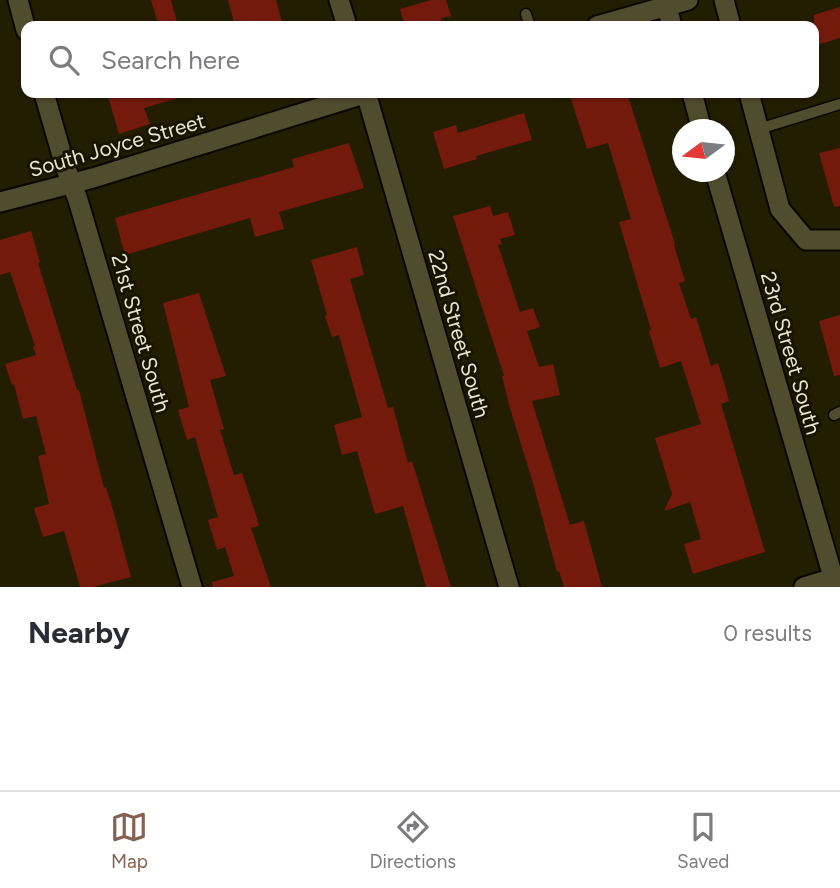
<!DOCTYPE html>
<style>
body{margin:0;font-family:Figtree,sans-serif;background:#f2f2f3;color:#2b2b33}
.compass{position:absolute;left:672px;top:119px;width:63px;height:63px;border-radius:50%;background:#fff;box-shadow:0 2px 5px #0004;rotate:255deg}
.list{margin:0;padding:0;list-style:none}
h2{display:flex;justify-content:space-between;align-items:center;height:91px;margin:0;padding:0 28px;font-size:30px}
h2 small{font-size:23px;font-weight:400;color:#7c7c81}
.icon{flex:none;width:38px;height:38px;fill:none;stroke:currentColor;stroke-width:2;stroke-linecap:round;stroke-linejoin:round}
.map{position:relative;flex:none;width:840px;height:587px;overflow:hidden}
.search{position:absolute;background:#fff;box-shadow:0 2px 5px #0004;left:21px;right:21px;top:21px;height:77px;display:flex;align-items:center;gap:18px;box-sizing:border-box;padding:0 24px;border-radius:14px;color:#7c7c81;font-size:26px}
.sheet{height:203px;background:#fff}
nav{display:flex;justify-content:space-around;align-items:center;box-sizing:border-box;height:98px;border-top:2px solid #e1e1e2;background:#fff;font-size:19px;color:#7c7c81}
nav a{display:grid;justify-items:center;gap:4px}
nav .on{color:#846152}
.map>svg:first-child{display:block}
.building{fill:#741a0d}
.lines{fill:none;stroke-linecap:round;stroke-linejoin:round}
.service-casing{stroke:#0c0700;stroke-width:13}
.minor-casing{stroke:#0c0700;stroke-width:23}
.tertiary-casing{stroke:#0c0700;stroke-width:23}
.service{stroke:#524c2f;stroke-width:10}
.minor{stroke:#524c2f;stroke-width:19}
.tertiary{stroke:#524c2f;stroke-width:19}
.labels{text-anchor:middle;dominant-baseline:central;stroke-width:6;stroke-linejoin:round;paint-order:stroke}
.street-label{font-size:21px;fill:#e9e6d5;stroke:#191400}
</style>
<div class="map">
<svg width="840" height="587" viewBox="0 0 840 587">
<rect width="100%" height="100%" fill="#231d02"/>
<g class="building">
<path d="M151,0H171L178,26H159Z"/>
<path d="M228,0H276L283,26H260L259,22L235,26Z"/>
<path d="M431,0H446L451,16L441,18L443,26H405L400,9Z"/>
<path d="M840,7V38L814,46V15Z"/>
<path d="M107,93H177L178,98L144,108L150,124L119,134Z"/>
<path d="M569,93H627L675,244L674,245L685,281L679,283L691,319L696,317L711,366L718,363L726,389L729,401L721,404L765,552L693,574L684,544L701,539L690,502L664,511L672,494L655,438L701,424L681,361L660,368L649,331L651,330L619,222L631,219L608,143L587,149Z"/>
<path d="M524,113L532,140L476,156L477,159L444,169L433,132L456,125L458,133Z"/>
<path d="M349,143L364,188L279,212L284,229L255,237L250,218L125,255L115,218L294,167L292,159Z"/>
<path d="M840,148V206L834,207L819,153Z"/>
<path d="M490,206L493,216L508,212L515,235L500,239L502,244L498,245L520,312L533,308L540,327L527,331L539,367L553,364L560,395L532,401L570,525L584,521L602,587H564L559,571L557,572L533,483L509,405L502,376H504L453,216Z"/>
<path d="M31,231L40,262L38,263L77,390H79L104,488L106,487L115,517L131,577L93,587H80L64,531L43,537L34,508L49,504L38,456L46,454L36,416L23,419L14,384L12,385L5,364L36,355L33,347L35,346L10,272L0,275V240Z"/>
<path d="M357,247L364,275L350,279L388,408L393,407L408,463L412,461L451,587H426L403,506L375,514L357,451L342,455L334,425L362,417L339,335L332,337L325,316L327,315L311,260Z"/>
<path d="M199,293L226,376L210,380L224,429L220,430L234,475L242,473L256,515L259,526L251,528L271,587H213L212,582L234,576L225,547L217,550L208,520L218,517L195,437L187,440L178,410L189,407L163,303Z"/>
<path d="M840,315V375L834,376L819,321Z"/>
</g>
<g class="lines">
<g class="service-casing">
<g id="service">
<path d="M526,14L530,26"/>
<path d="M759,129L840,104"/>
<path d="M834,415L840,412"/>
</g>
</g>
<g class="minor-casing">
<g id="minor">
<path d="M18,0L26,30"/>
<path d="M339,0L347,26"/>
<path d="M724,0L731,26"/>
<path d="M667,6L688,0"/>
<path d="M44,93L65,166L78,200L192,587"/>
<path d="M366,93L509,587"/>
<path d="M749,93L780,209L806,240H840"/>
<path d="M804,587L840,576"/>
</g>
</g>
<g class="tertiary-casing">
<g id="tertiary">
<path d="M665,0L672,26"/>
<path d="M597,26L667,6"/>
<path d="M692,93L702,130"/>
<path d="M715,172L836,587"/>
<path d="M0,202L93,178L367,93"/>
</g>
</g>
<use href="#service" class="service"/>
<use href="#minor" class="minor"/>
<use href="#tertiary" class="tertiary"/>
</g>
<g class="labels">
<g class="street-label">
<text transform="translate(117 145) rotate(-16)">South Joyce Street</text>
<text transform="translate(141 333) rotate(74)">21st Street South</text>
<text transform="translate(459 334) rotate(74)">22nd Street South</text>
<text transform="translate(791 353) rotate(74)">23rd Street South</text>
</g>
</g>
</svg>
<svg class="compass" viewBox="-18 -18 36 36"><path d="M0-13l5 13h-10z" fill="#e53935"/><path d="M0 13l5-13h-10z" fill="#7c7c81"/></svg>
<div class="search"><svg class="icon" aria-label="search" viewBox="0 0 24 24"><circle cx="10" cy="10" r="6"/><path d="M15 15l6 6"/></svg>Search here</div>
</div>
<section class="sheet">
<h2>Nearby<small>0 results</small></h2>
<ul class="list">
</ul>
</section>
<nav>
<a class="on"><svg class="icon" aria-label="map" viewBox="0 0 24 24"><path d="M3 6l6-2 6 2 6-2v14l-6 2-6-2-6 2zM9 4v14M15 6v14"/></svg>Map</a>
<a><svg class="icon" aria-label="directions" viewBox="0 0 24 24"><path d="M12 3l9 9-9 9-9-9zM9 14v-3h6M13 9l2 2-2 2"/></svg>Directions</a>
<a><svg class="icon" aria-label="saved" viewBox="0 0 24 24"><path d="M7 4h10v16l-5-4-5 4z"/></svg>Saved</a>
</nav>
